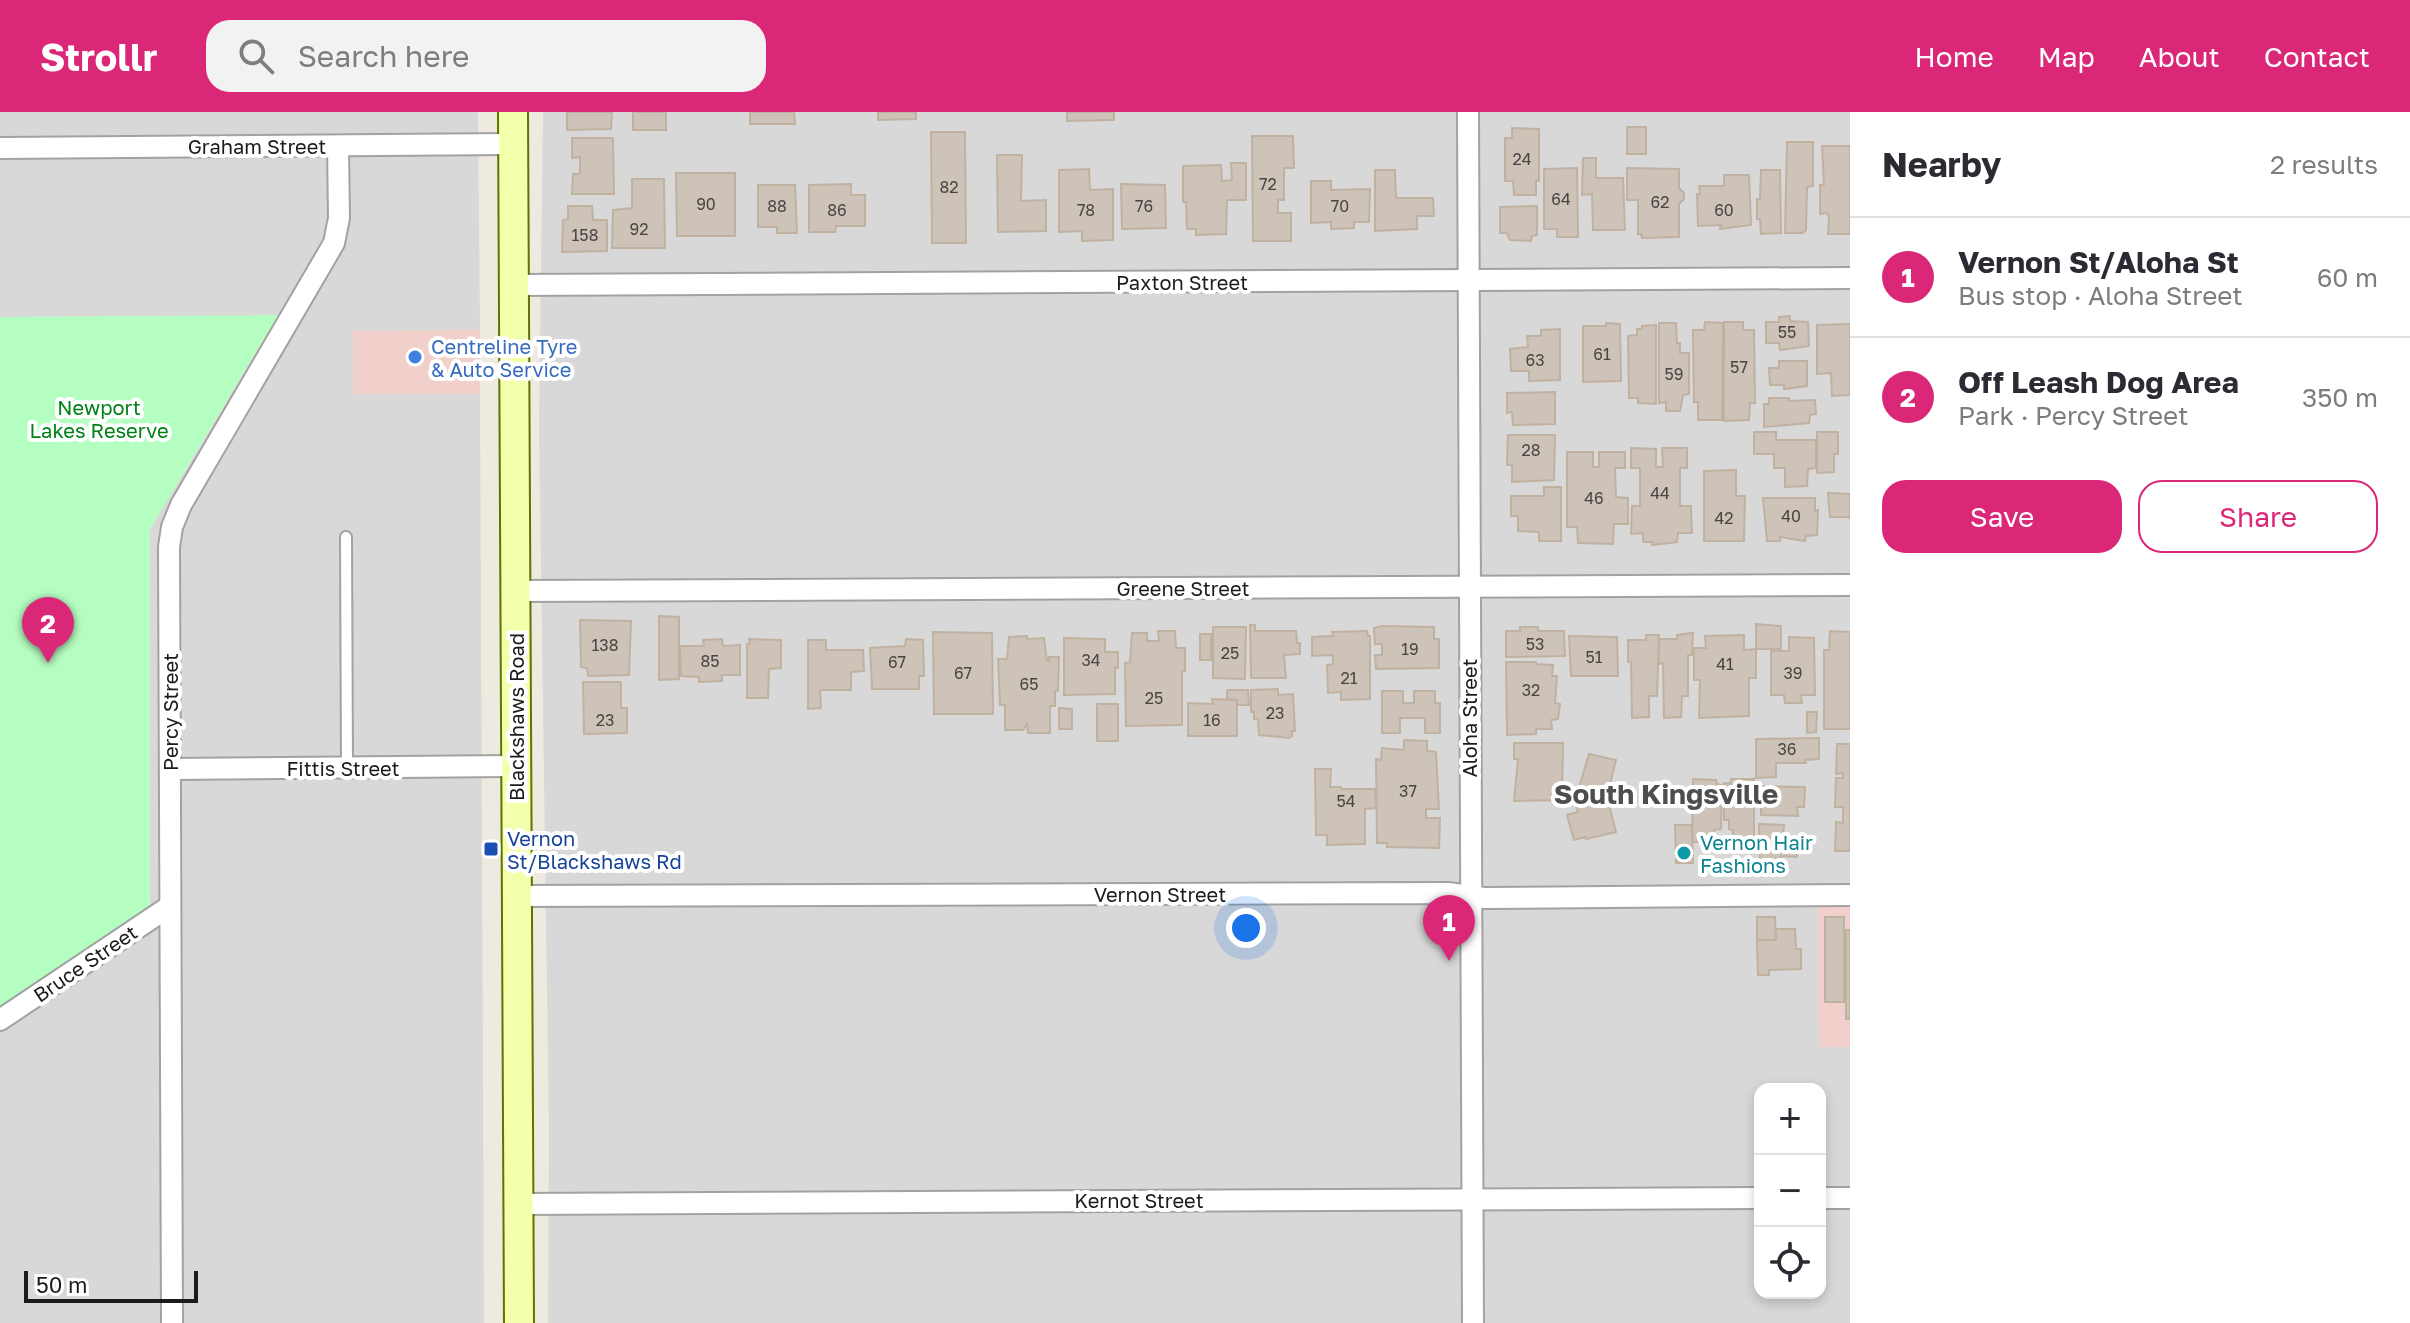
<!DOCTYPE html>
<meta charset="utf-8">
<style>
body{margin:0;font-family:"Golos Text",sans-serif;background:#f2f2f3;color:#2b2b33}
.controls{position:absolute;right:24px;bottom:24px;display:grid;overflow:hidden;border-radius:16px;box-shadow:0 4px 12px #0003}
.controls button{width:72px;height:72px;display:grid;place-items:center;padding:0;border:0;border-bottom:2px solid #e1e1e2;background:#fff;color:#2b2b33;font:40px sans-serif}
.scale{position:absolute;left:24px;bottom:20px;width:174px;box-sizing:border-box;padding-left:8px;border:4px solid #1b1b1b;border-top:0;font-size:22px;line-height:28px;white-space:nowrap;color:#1b1b1b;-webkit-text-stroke:6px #fff;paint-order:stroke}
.you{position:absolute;left:1246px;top:816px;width:28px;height:28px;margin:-20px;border:6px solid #fff;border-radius:50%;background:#1a73e8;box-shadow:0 0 0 12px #1a73e833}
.badge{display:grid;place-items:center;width:52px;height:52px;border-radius:50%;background:#db2777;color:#fff;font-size:26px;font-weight:700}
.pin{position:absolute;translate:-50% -66px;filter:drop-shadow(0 2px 4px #0008)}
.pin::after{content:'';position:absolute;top:42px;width:28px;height:24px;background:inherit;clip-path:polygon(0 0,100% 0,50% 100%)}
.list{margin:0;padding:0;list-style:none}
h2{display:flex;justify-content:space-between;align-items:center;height:104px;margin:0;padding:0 32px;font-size:34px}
h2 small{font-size:26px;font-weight:400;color:#7c7c81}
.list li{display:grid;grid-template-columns:52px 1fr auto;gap:24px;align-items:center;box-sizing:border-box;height:120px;padding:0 32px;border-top:2px solid #e1e1e2}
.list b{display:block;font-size:30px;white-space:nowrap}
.list p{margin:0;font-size:26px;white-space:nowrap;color:#7c7c81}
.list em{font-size:26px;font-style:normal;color:#7c7c81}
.actions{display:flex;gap:16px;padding:24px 32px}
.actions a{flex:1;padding:18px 0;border:2px solid #db2777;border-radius:24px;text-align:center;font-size:28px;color:#db2777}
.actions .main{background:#db2777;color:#fff}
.icon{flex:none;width:44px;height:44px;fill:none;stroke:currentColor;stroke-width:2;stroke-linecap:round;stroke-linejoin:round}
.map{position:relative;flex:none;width:1850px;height:1211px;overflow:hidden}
header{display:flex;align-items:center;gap:48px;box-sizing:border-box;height:112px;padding:0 40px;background:#db2777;color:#fff}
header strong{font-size:38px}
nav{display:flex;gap:44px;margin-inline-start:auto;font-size:28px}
.search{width:560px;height:72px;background:#f2f2f3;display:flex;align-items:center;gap:20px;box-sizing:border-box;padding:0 28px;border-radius:24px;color:#7c7c81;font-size:30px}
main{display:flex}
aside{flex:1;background:#fff}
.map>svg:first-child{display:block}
.residential{fill:#d9d8d8;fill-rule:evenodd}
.commercial{fill:#f1d0cb}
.park{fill:#b5fec1}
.building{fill:#cec3b8;stroke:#c1b1a0;stroke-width:2}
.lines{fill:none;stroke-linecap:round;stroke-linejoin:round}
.lane-casing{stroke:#a2a2a2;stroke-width:14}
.street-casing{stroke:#a2a2a2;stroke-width:24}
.secondary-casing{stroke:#5e7400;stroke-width:32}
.lane{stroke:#fff;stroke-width:10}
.street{stroke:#fff;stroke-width:20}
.secondary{stroke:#f4ffac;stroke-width:28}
.shop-dot{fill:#3f7fe0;stroke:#fff;stroke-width:3}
.transit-dot{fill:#1a4fb4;stroke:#fff;stroke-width:3}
.culture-dot{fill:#0f9aa8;stroke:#fff;stroke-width:3}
.labels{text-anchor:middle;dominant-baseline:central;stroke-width:8;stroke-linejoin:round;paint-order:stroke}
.number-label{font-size:16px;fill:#484542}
.street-label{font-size:20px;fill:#1b1b1b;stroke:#fff}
.shop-label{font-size:20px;fill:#366cbe;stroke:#fff;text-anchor:start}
.park-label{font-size:20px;fill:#018015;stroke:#fff}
.transit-label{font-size:20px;fill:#164399;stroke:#fff;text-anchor:start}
.culture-label{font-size:20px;fill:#0d838f;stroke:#fff;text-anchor:start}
.district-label{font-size:28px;font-weight:bold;fill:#4e4e4e;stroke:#fff}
</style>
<header>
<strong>Strollr</strong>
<div class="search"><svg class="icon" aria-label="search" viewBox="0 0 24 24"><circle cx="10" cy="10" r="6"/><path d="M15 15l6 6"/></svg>Search here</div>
<nav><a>Home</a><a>Map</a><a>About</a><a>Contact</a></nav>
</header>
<main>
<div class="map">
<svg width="1850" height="1211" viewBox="0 0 1850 1211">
<rect width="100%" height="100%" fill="#eeeadf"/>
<g class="residential">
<path d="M0,0H478L480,218L353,219V281L480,282L484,1211H0V909L149,802L150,417L278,204L0,205Z"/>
<path d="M543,0H1850V1211H548L549,1018L539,315ZM1760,977H1820V1181H1760Z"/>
</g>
<g class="commercial">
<path d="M480,218V282H353V219Z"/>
<path d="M1818,795H1850V935H1819Z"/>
</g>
<path class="park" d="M278,203L150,417V803L0,909V205Z"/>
<g class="building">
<path d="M567,0H612L611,17L567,18Z"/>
<rect x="633" y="0" width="33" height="18"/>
<path d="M750,0H794L795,12H750Z"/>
<path d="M878,0H916V7L878,8Z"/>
<path d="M1067,0H1114V8L1067,9Z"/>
<rect x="1627" y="15" width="19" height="27"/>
<path d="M1512,16L1539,17V69L1536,68V83H1514L1513,69H1505V26H1512Z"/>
<path d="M931,20H965L966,131H932Z"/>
<path d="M1252,24H1293L1294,56H1284V88H1278V101H1291V129H1253Z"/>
<path d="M572,26H613L614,82H572L573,62H580V45L572,46Z"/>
<path d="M1787,30H1813V74L1807,75L1806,118L1803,121H1785Z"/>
<path d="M1822,34H1850V122H1828L1829,105L1827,101L1820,102V73H1824Z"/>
<path d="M997,43H1022L1021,89L1046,88V119L998,120Z"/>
<path d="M1583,46H1596V66H1623L1625,118H1593L1592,82L1582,83Z"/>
<path d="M1231,51H1246V88H1227L1226,122L1196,123V117H1187L1186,90H1183V54L1221,53L1222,69L1232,68Z"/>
<path d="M1577,56L1578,125H1557V117H1544V57Z"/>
<path d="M1627,56L1679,57V76L1684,81V87L1679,92V125L1642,126L1641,122H1638V88H1627Z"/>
<path d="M1089,57L1090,78L1113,77V128L1082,129V119L1059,120V58Z"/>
<path d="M1375,58H1395L1396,86H1433L1434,104H1417V117L1375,119Z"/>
<path d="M1761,58H1780L1781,121L1761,122L1760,107H1757V87H1760Z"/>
<path d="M676,61H735V124H677Z"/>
<path d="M1724,63H1749L1751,113L1720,117L1721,113L1698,114L1697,82H1700L1699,74H1724Z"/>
<path d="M632,67H664L665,136H612L613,98L632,96Z"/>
<path d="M1311,69H1331V78L1370,77L1369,110H1354V116L1331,117V110L1311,111Z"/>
<path d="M851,72V83H865V114H836L835,120H809V73Z"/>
<path d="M1121,72L1165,73L1166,116L1122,117Z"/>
<path d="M758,73H795L797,121H777V115H758Z"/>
<path d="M568,94H592L593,108H607V139L562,140L563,108L568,107Z"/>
<path d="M1537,94V123L1532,124L1531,129L1510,128L1507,121H1500V95Z"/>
<path d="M1790,204V209L1808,210L1809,234L1780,238L1779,231H1766V210H1779V205Z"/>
<path d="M1705,210L1723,211L1722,308H1698V290H1694L1693,218H1704Z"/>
<path d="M1724,210H1743V218H1754L1755,291H1750L1749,308L1724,309Z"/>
<path d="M1606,211L1620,212L1621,269L1583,270V214H1606Z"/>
<path d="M1659,211H1676L1677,231H1680V241H1689V282L1683,283L1680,299H1666V290L1659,291Z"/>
<path d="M1850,212V283L1832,284L1831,261L1817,262V213Z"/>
<path d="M1656,213V292L1638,291V286H1629L1628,224L1637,223V217H1642V214Z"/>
<path d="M1560,217V268L1529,269V259H1511L1510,237L1528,235L1527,224H1541V218Z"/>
<path d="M1779,249H1807V274L1784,277V273H1770L1769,256H1779Z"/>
<path d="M1555,280V312L1513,313L1512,300L1507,301V281Z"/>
<path d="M1769,286H1789V289L1815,288L1816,302L1810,303L1809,311L1764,315V292H1769Z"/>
<path d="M1754,320H1776V328H1816V356L1808,357L1807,374L1785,375V356H1774V342H1754Z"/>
<path d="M1817,320H1838V342H1834V360L1817,361Z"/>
<path d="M1508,323H1555L1554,368L1512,370V353H1507Z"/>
<path d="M1631,336L1656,337V355H1663L1662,336H1687V356H1680V394H1691L1692,421H1678L1677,430L1652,433L1653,430H1643V421L1631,422L1632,394H1640V356H1631Z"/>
<path d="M1567,340H1593V355H1599V340H1625V356H1615L1616,385L1628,386V412H1614L1613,432L1578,431L1577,415H1567Z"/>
<path d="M1736,358V384H1745L1744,429H1704V359Z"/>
<path d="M1544,375H1561V429H1539V420L1518,419V404H1511V384H1544Z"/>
<path d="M1828,381L1850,382V407L1849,405H1830Z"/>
<path d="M1763,386H1815V399L1818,398L1817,423L1806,424L1805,429L1780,425V429H1767Z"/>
<path d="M659,504L679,505V567L659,568Z"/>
<path d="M580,508L631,509L629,563L588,564L587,556L581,555Z"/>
<path d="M1756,512L1781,514V537H1756Z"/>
<path d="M1250,513H1255V519H1296L1297,531H1300V542L1284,543L1286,566H1251Z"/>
<path d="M1382,514L1434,515V527H1439V556L1376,557L1375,543H1382V532H1375L1374,516Z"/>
<path d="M1213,515H1246L1245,567L1213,566Z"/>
<path d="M1520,515H1538V519H1564L1565,544L1506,545V519H1520Z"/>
<path d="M1158,519H1175L1176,536H1185V559H1182V613L1126,614L1125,551L1130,550L1132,521H1147V529H1159Z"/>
<path d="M1367,519L1368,524H1370V587L1341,588V580L1328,581L1327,553L1333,552V543L1312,544V525L1333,524L1332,520Z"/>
<path d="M1830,519L1850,520V617H1824V538H1829Z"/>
<path d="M933,520L992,521L993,602H934Z"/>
<path d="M1693,521L1692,543H1688V584H1682L1681,605L1664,606L1663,551L1659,552V527H1677V523Z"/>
<rect x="1200" y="522" width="11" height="26"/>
<path d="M1646,523H1659L1657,584H1649V605L1632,606L1631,550H1628V528H1646Z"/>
<path d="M1744,523V538L1756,537V566H1749V604L1699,606L1700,568H1694V536H1706L1705,524Z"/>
<path d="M1027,524V527L1044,526L1047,548L1049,549V545H1059L1058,579H1055V594H1050V621H1028L1027,612L1023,618H1005V593H1000L998,547H1007L1009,525Z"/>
<path d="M1569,524L1617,525L1618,564H1571Z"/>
<path d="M1789,525L1814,526L1815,583H1801L1802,591H1785L1784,583H1771V539H1789Z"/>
<path d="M1064,526L1105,527V540H1118V556L1115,555V582L1064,583Z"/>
<path d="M722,527L723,534L740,533V563H722V569L699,570V565L681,564L680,534H704L703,528Z"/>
<path d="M749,527L781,528V556L769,557L768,586H747V532H750Z"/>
<path d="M906,527L923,528L924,564H919V577H872L870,536L905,534Z"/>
<path d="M808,528H826V538H863L864,559L851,560V578H820L821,596L808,597Z"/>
<path d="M1506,550H1536V552L1553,553L1552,564H1557L1555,591L1560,592L1558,607L1551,608L1552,617H1536V622L1507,623Z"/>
<path d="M583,570H621V596H627V621L584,622Z"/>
<path d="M1278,577V583L1293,582L1295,619H1292V624L1289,626L1259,623L1258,607H1254V600H1251V578Z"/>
<path d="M1227,578H1248L1249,593H1237V588L1227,587Z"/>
<path d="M1382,579H1403V591H1414V579H1435V591H1440V621H1425V606H1400V621H1382Z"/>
<path d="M1212,587L1237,588V624H1188V591L1213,592Z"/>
<rect x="1097" y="592" width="21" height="37"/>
<path d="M1059,596L1072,597V617H1059Z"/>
<path d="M1807,600H1817L1816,620L1807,621Z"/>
<path d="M1819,626V647L1805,648L1806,651H1776V665L1756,666V627Z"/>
<path d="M1404,628L1427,629V639L1436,640L1439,697H1426V706H1440L1439,736L1387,735V731H1377L1376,647L1381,648L1382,636L1404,638Z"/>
<path d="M1514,631H1563L1562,688L1514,689L1518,647H1514Z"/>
<path d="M1837,632H1850V739H1835L1836,710L1843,711V695H1835L1836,666H1843V661L1836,662Z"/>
<path d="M1589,642L1616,648L1607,685L1616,720L1586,727L1585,725L1574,728L1567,703L1578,700L1575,689Z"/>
<path d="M1315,657H1331L1330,675H1341L1342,677H1375L1376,696L1365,697V732L1327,733V723H1316Z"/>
<path d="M1693,667L1716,668L1717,672L1722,673L1721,717L1714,718V730H1692Z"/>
<path d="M1731,667H1754V732L1733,731V718L1729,717V708H1724V671L1730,672Z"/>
<path d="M1761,674L1805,675L1804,695H1797L1798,704L1761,703Z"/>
<path d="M1759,712L1784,713L1783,725L1796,726L1797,745L1781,744L1780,752L1760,753Z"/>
<path d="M1675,713H1692L1693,751H1676Z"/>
<path d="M1757,805H1775L1776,828H1757Z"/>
<rect x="1825" y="805" width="19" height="85"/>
<path d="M1776,817H1795L1796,837H1801V857L1769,858V863H1758L1757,828H1776Z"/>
<rect x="1846" y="818" width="4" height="89"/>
</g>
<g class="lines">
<g class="lane-casing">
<path id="lane" d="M346,425L347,656"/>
</g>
<g class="street-casing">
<g id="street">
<path d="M1468,0L1473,1211"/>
<path d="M0,36L514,32"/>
<path d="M514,173L1850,166"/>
<path d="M516,479L1850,473"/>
<path d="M170,657L516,654"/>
<path d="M517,784L1448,781L1484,786L1850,783"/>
<path d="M0,908L170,794"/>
<path d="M1820,1086H1850"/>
<path d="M518,1092L1760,1086"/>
<path d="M172,1211L169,435L172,415L181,393L334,131L339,106L338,34"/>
</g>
</g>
<g class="secondary-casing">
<path id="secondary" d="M513,0L519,1211"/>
</g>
<use href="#lane" class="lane"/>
<use href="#street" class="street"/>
<use href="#secondary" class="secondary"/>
</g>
<circle class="shop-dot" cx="415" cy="245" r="8"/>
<rect class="transit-dot" x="483" y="729" width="16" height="16" rx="4"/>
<circle class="culture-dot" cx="1684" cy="741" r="8"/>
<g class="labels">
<g class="number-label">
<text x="1522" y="47">24</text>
<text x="1268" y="72">72</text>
<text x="949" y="75">82</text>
<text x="1561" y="87">64</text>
<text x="1660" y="90">62</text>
<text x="706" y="92">90</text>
<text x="777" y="94">88</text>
<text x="1144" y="94">76</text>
<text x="1340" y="94">70</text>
<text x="837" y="98">86</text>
<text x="1086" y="98">78</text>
<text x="1724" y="98">60</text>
<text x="639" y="117">92</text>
<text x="585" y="123">158</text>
<text x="1787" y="220">55</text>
<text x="1602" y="242">61</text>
<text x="1535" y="248">63</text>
<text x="1739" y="255">57</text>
<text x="1674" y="262">59</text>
<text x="1531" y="338">28</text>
<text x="1660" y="381">44</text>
<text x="1594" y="386">46</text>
<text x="1791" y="404">40</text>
<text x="1724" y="406">42</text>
<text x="1535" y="532">53</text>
<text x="605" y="533">138</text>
<text x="1410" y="537">19</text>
<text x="1230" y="541">25</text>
<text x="1594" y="545">51</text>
<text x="1091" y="548">34</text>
<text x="710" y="549">85</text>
<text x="897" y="550">67</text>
<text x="1725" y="552">41</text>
<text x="963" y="561">67</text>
<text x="1793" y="561">39</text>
<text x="1349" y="566">21</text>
<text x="1029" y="572">65</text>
<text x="1531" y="578">32</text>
<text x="1154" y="586">25</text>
<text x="1275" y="601">23</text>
<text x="605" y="608">23</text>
<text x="1212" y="608">16</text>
<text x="1787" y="637">36</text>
<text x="1408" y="679">37</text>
<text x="1346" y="689">54</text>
</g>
<g class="street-label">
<text x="257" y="34">Graham Street</text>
<text x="1182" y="170">Paxton Street</text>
<text x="1183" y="476">Greene Street</text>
<text transform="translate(170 600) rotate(-90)">Percy Street</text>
<text transform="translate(516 605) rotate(-90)">Blackshaws Road</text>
<text transform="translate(1469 606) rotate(-90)">Aloha Street</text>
<text x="343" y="656">Fittis Street</text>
<text x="1160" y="782">Vernon Street</text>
<text transform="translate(85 851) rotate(-34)">Bruce Street</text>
<text x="1139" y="1088">Kernot Street</text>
</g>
<g class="shop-label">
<text x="431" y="234">Centreline Tyre<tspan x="431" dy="23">&amp; Auto Service</tspan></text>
</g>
<g class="park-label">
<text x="99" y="295">Newport<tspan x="99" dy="23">Lakes Reserve</tspan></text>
</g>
<g class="transit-label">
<text x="507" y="726">Vernon<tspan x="507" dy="23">St/Blackshaws Rd</tspan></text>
</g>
<g class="culture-label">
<text x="1700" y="730">Vernon Hair<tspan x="1700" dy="23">Fashions</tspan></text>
</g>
<g class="district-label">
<text x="1666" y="681">South Kingsville</text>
</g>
</g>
</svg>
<div class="controls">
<button>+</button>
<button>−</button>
<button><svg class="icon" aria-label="locate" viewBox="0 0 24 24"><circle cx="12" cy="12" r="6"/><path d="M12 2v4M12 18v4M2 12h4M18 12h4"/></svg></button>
</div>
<div class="scale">50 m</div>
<div class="you"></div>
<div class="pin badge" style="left:1449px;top:849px">1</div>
<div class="pin badge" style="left:48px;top:551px">2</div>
</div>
<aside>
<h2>Nearby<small>2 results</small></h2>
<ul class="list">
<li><span class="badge">1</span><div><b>Vernon St/Aloha St</b><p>Bus stop · Aloha Street</p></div><em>60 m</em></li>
<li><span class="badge">2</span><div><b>Off Leash Dog Area</b><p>Park · Percy Street</p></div><em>350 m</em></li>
</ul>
<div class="actions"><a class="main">Save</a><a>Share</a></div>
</aside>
</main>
